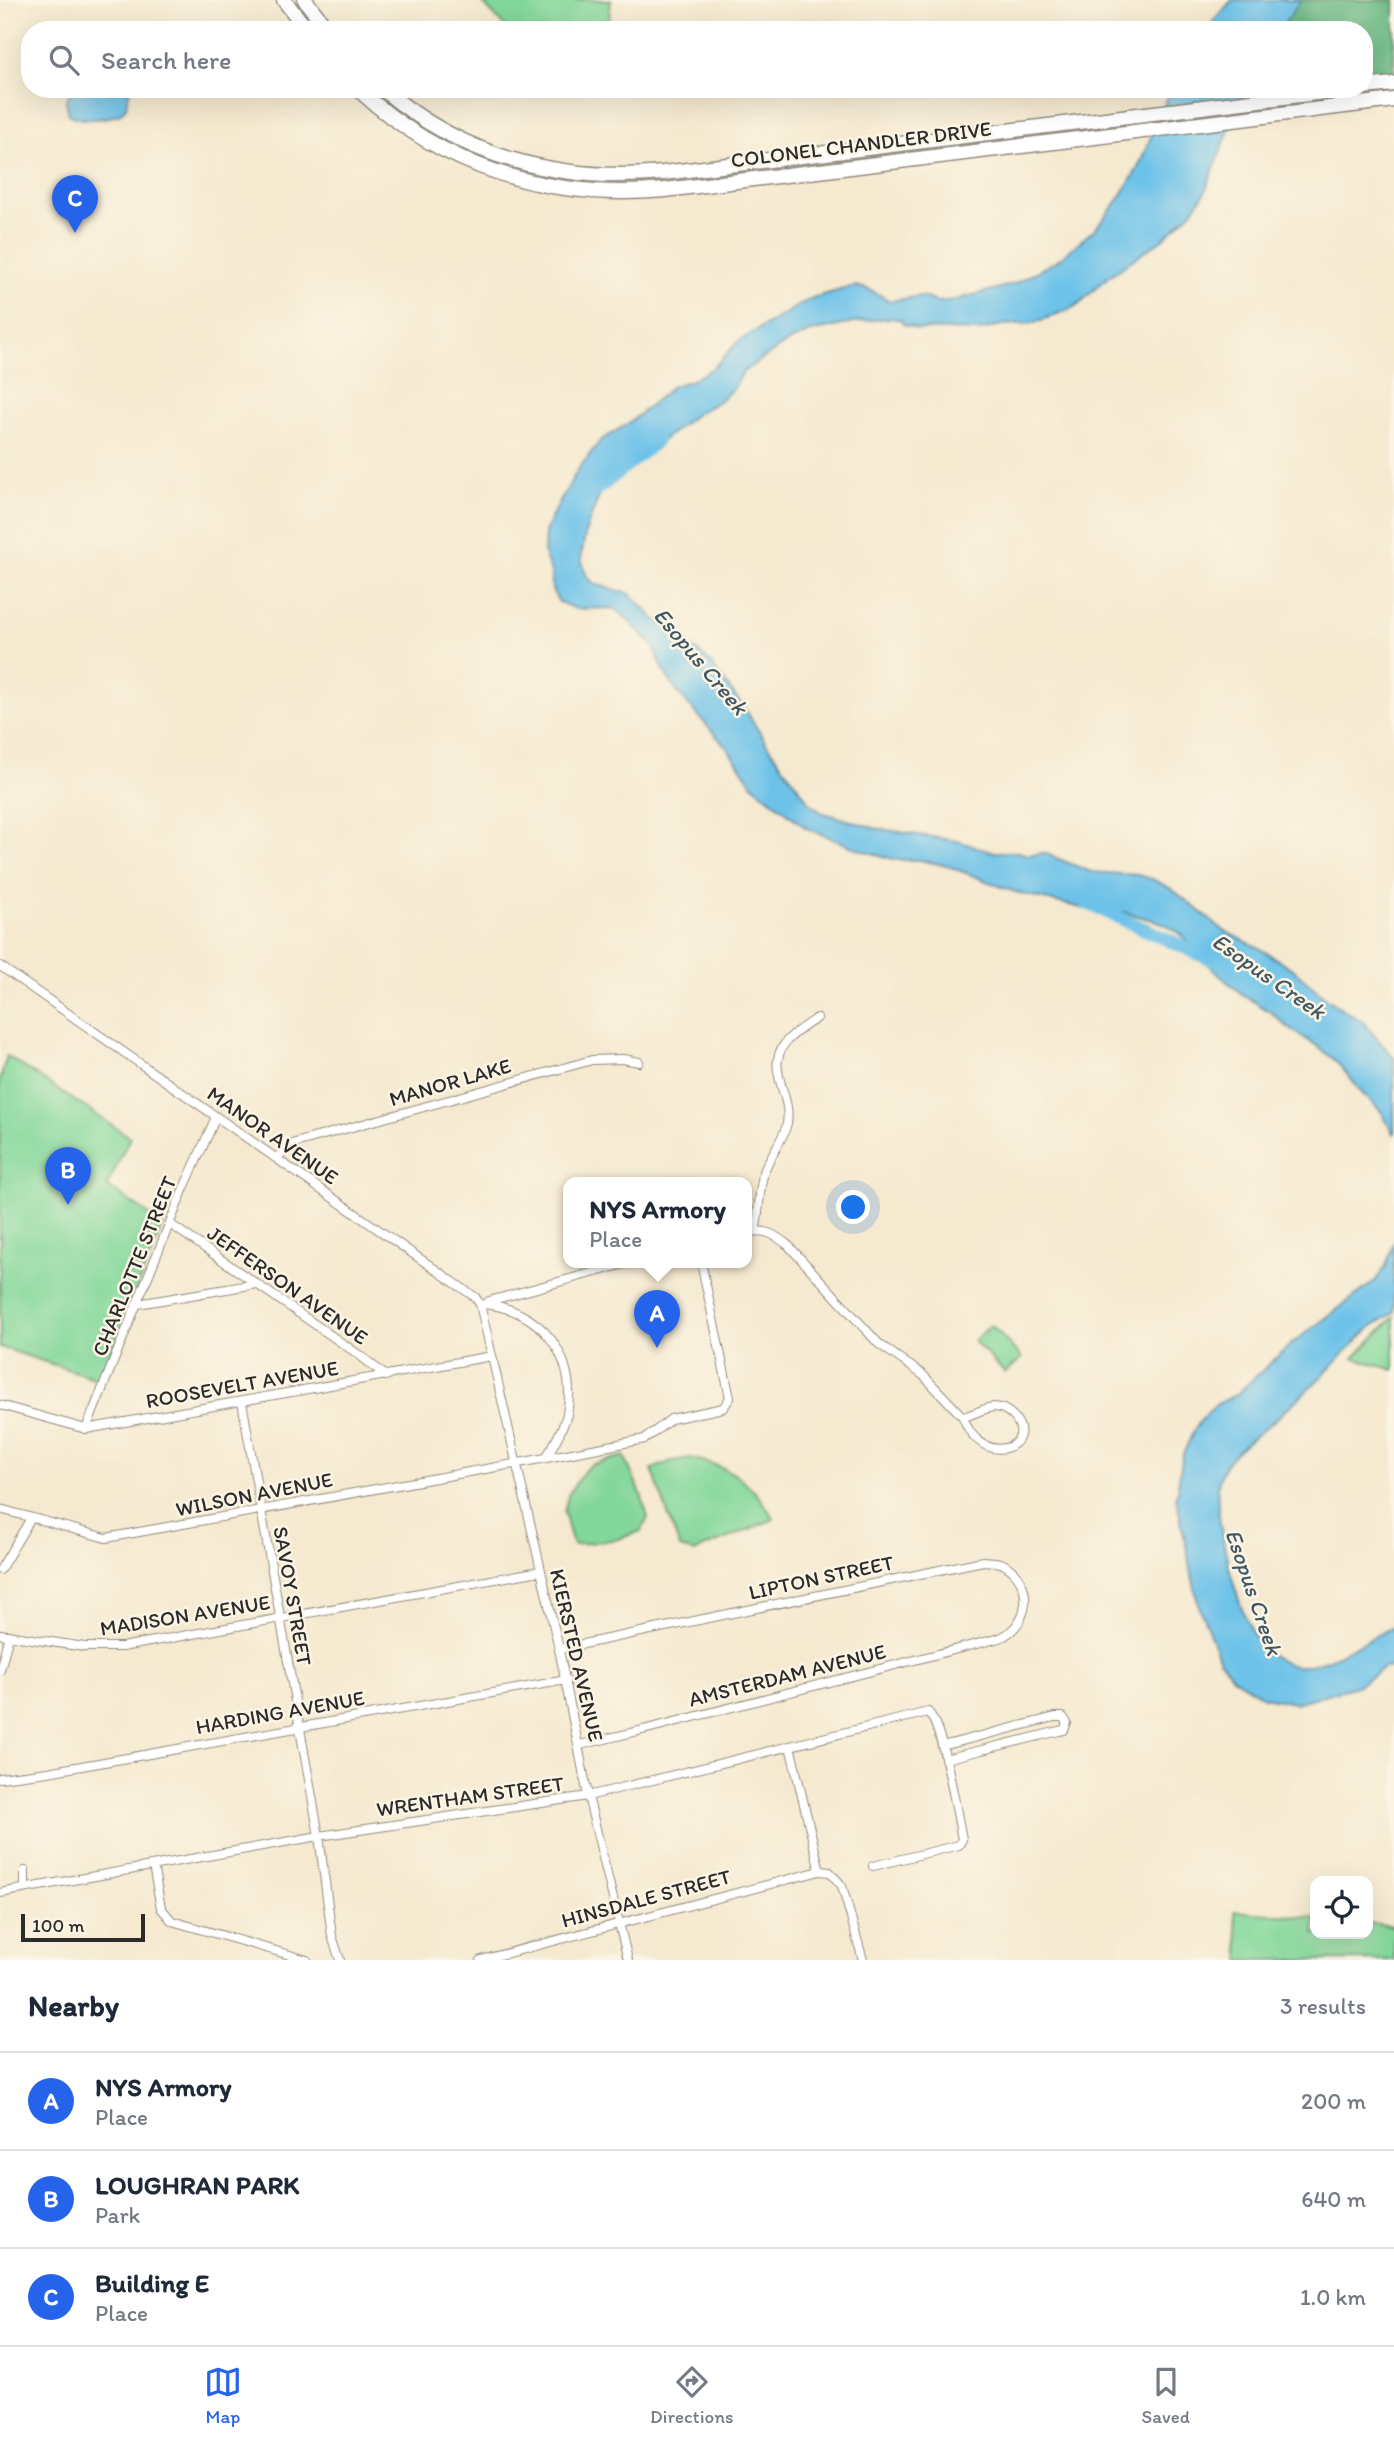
<!DOCTYPE html>
<style>
body{margin:0;font-family:Itim,sans-serif;background:#f6f6f7;color:#1f2937}
.controls{position:absolute;right:21px;bottom:21px;display:grid;overflow:hidden;border-radius:14px;box-shadow:0 7px 28px #0002}
.controls button{width:63px;height:63px;display:grid;place-items:center;padding:0;border:0;border-bottom:2px solid #e0e1e3;background:#fff;color:#1f2937;font:35px sans-serif}
.scale{position:absolute;left:21px;bottom:18px;width:124px;box-sizing:border-box;padding-left:7px;border:4px solid #2b2b2b;border-top:0;font-size:19px;line-height:24px;white-space:nowrap;color:#2b2b2b;-webkit-text-stroke:5px #fcf5e5;paint-order:stroke}
.you{position:absolute;left:854px;top:1208px;width:24px;height:24px;margin:-18px;border:5px solid #fff;border-radius:50%;background:#1a73e8;box-shadow:0 0 0 10px #1a73e833}
.badge{display:grid;place-items:center;width:46px;height:46px;border-radius:50%;background:#2563eb;color:#fff;font-size:23px;font-weight:700}
.pin{position:absolute;translate:-50% -58px;filter:drop-shadow(0 2px 4px #0008)}
.pin::after{content:'';position:absolute;top:37px;width:24px;height:21px;background:inherit;clip-path:polygon(0 0,100% 0,50% 100%)}
.popup{position:absolute;left:563px;top:1177px;width:189px;height:91px;box-sizing:border-box;display:grid;place-content:center;border-radius:14px;background:#fff;filter:drop-shadow(0 2px 5px #0005);font-size:23px;white-space:nowrap;color:#747a83}
.popup b{font-size:26px;color:#1f2937}
.popup::after{content:'';position:absolute;left:50%;top:100%;margin-left:-14px;border:14px solid transparent;border-top-color:#fff}
.list{margin:0;padding:0;list-style:none}
h2{display:flex;justify-content:space-between;align-items:center;height:91px;margin:0;padding:0 28px;font-size:30px}
h2 small{font-size:23px;font-weight:400;color:#747a83}
.list li{display:grid;grid-template-columns:46px 1fr auto;gap:21px;align-items:center;box-sizing:border-box;height:98px;padding:0 28px;border-top:2px solid #e0e1e3}
.list b{display:block;font-size:26px;white-space:nowrap}
.list p{margin:0;font-size:23px;white-space:nowrap;color:#747a83}
.list em{font-size:23px;font-style:normal;color:#747a83}
.icon{flex:none;width:38px;height:38px;fill:none;stroke:currentColor;stroke-width:2;stroke-linecap:round;stroke-linejoin:round}
.map{position:relative;flex:none;width:1394px;height:1960px;overflow:hidden}
.search{position:absolute;background:#fff;box-shadow:0 7px 28px #0002;left:21px;right:21px;top:21px;height:77px;display:flex;align-items:center;gap:18px;box-sizing:border-box;padding:0 24px;border-radius:28px;color:#747a83;font-size:26px}
.sheet{height:385px;background:#fff}
nav{display:flex;justify-content:space-around;align-items:center;box-sizing:border-box;height:98px;border-top:2px solid #e0e1e3;background:#fff;font-size:19px;color:#747a83}
nav a{display:grid;justify-items:center;gap:4px}
nav .on{color:#2563eb}
.map>svg:first-child{display:block}
.green{fill:#82d79a;stroke:#568162;stroke-width:2}
.forest{fill:#69b882;stroke:#4a7256;stroke-width:2}
.water{fill:#6dc2e9;stroke:#4c768a;stroke-width:2}
.lines{fill:none;stroke-linecap:round;stroke-linejoin:round}
.river{stroke:#6dc2e9;stroke-width:14}
.street-casing{stroke:#908a7d;stroke-width:10}
.highway-casing{stroke:#908a7d;stroke-width:17}
.street{stroke:#fff;stroke-width:8}
.highway{stroke:#fff;stroke-width:14}
.labels{text-anchor:middle;dominant-baseline:central;stroke-width:5;stroke-linejoin:round;paint-order:stroke}
.street-label{font-size:21px;fill:#2b2b2b;stroke:#fcf5e5}
.water-label{font-size:23px;font-style:italic;fill:#3f5864;stroke:#fcf5e5}
</style>
<div class="map">
<svg width="1394" height="1960" viewBox="0 0 1394 1960">
<rect width="100%" height="100%" fill="#fcf5e5"/>
<filter id="ink" filterUnits="userSpaceOnUse"><feTurbulence type="fractalNoise" baseFrequency=".0143" numOctaves="2"/><feDisplacementMap in="SourceGraphic" scale="14" xChannelSelector="R" yChannelSelector="G"/><feConvolveMatrix kernelMatrix="1 2 1 2 8 2 1 2 1" color-interpolation-filters="sRGB"/></filter>
<filter id="wash" filterUnits="userSpaceOnUse"><feTurbulence type="fractalNoise" baseFrequency=".00686" numOctaves="4" result="noise"/><feDisplacementMap in="SourceGraphic" scale="28" xChannelSelector="R" yChannelSelector="G"/><feGaussianBlur stdDeviation="1.57" result="paint"/><feColorMatrix in="noise" values="0 0 0 0 0 0 0 0 0 0 0 0 0 0 0 0 0 1.4 0 .05"/><feComposite in="paint" operator="in"/></filter>
<g filter="url(#wash)">
<rect width="100%" height="100%" fill="#f5e9cf"/>
<g class="green">
<path d="M480,0H611L608,30H508Z"/>
<path d="M7,1056L130,1137L107,1186L163,1224L100,1380L0,1347V1080Z"/>
<path d="M1394,1317V1370L1354,1358Z"/>
<path d="M991,1325L1022,1358L1005,1373L974,1341Z"/>
<path d="M624,1456L641,1494L648,1518L641,1531L618,1539L573,1545L564,1512L568,1495L585,1470L591,1465Z"/>
<path d="M690,1458C733,1467 752,1482 774,1519L694,1552L680,1548L652,1469L672,1461Z"/>
<path d="M1234,1911L1315,1918V1934H1368V1923L1394,1926V1960H1241Z"/>
</g>
<path class="forest" d="M1301,0H1394V72L1364,76V30H1280Z"/>
<g class="water">
<path d="M1232,0H1301L1280,30H1206Z"/>
<path d="M72,89H130L126,107L120,114C104,119 83,122 68,114L66,100Z"/>
<path d="M1171,89H1245L1204,194L1192,211L1164,238L1108,277L1080,303L1070,309L1034,323L1001,325L979,331L917,329L903,324L901,320L891,318L857,322L810,332L786,343L743,372L733,389L716,403L697,413L654,447L638,452L623,463L614,472L602,489L593,511L585,534L581,558L586,575L594,584L630,594L654,618L708,660L745,709L768,746L810,803L821,812L874,828L957,841L994,852H1019L1027,855L1044,853L1091,872L1138,875L1152,879L1172,889L1224,931L1257,947L1294,970L1327,999L1363,1022L1394,1058V1135L1381,1111L1362,1093L1337,1062L1317,1046L1287,1027L1272,1013L1243,995L1216,972L1181,934L1163,923L1124,912L1086,909L1015,892L948,866L920,860H897L861,850L806,828L753,785L728,749L678,693L665,673L653,646L623,615L613,608L576,609L559,602L552,590L551,572L544,553L545,532L551,518L577,471L601,440L629,423L673,386L692,380L713,368L739,341L796,307L812,298L855,286L868,289L890,301L921,296L937,302L956,300L1014,284L1058,260L1095,229L1118,201L1138,168Z"/>
<path d="M1394,1241V1312C1386,1319 1375,1323 1368,1330C1345,1351 1326,1374 1303,1394C1291,1405 1280,1416 1267,1426C1250,1441 1229,1453 1220,1476C1209,1506 1238,1614 1257,1640C1266,1652 1280,1664 1296,1666C1320,1669 1370,1637 1394,1627V1667L1384,1668L1356,1686L1295,1703L1264,1697L1232,1677L1220,1660L1198,1603L1176,1497L1183,1454L1194,1430L1204,1416L1217,1404L1237,1394L1290,1345L1375,1281L1386,1266Z"/>
</g>
<g class="lines">
<g class="river">
<path d="M596,490L656,441"/>
<path d="M1085,902L1219,963"/>
</g>
</g>
</g>
<g filter="url(#ink)">
<g class="lines">
<g class="street-casing">
<g id="street">
<path d="M0,966L475,1297L480,1304L559,1649L588,1796L628,1960"/>
<path d="M276,1158L295,1143L592,1060L623,1059L639,1062"/>
<path d="M170,1224L362,1357L386,1376"/>
<path d="M755,1231C760,1212 758,1191 764,1172C769,1156 784,1140 787,1123C790,1106 782,1092 779,1076C771,1046 795,1032 817,1018"/>
<path d="M746,1233C765,1228 774,1234 789,1246L879,1344L923,1375L963,1417C973,1415 983,1408 994,1407C1002,1407 1008,1411 1013,1416C1041,1447 981,1470 963,1417"/>
<path d="M489,1301L632,1262"/>
<path d="M138,1304L256,1284"/>
<path d="M242,1402L319,1836L332,1936L340,1960"/>
<path d="M0,1405L86,1429L492,1356"/>
<path d="M86,1429L184,1188L216,1117"/>
<path d="M546,1458L645,1439L671,1419L723,1408L730,1398L701,1262"/>
<path d="M0,1509L106,1538L546,1458C554,1444 563,1430 567,1414C579,1355 538,1306 480,1304"/>
<path d="M0,1570L31,1518"/>
<path d="M0,1634L84,1647H122L540,1571"/>
<path d="M559,1649L983,1561C990,1562 999,1561 1005,1565C1035,1583 1030,1625 1000,1638L647,1729L580,1745"/>
<path d="M0,1670L9,1635"/>
<path d="M790,1746L820,1871"/>
<path d="M942,1746L1055,1717H1063L1067,1723L1064,1730L1059,1731L945,1759"/>
<path d="M0,1778L48,1772L566,1680"/>
<path d="M153,1866L161,1908L172,1921L307,1960"/>
<path d="M25,1871V1888"/>
<path d="M0,1893L319,1836L588,1796L928,1712C943,1726 957,1815 962,1839L959,1845L873,1866"/>
<path d="M481,1960L820,1871L830,1872L842,1886L863,1960"/>
</g>
</g>
<g class="highway-casing">
<g id="highway">
<path d="M284,0L307,30"/>
<path d="M305,0L328,30"/>
<path d="M1364,87L1394,84"/>
<path d="M358,89C443,168 550,201 665,190L1394,100"/>
<path d="M383,89C462,157 560,183 663,173L1349,89"/>
</g>
</g>
<use href="#street" class="street"/>
<use href="#highway" class="highway"/>
</g>
</g>
<g class="labels">
<g class="street-label">
<text transform="translate(861 144) rotate(-7)">COLONEL CHANDLER DRIVE</text>
<text transform="translate(450 1082) rotate(-16)">MANOR LAKE</text>
<text transform="translate(273 1135) rotate(35)">MANOR AVENUE</text>
<text transform="translate(134 1266) rotate(-68)">CHARLOTTE STREET</text>
<text transform="translate(288 1285) rotate(35)">JEFFERSON AVENUE</text>
<text transform="translate(242 1384) rotate(-10)">ROOSEVELT AVENUE</text>
<text transform="translate(254 1494) rotate(-11)">WILSON AVENUE</text>
<text transform="translate(821 1577) rotate(-12)">LIPTON STREET</text>
<text transform="translate(293 1596) rotate(80)">SAVOY STREET</text>
<text transform="translate(185 1615) rotate(-9)">MADISON AVENUE</text>
<text transform="translate(577 1655) rotate(77)">KIERSTED AVENUE</text>
<text transform="translate(787 1675) rotate(-14)">AMSTERDAM AVENUE</text>
<text transform="translate(280 1712) rotate(-10)">HARDING AVENUE</text>
<text transform="translate(470 1796) rotate(-8)">WRENTHAM STREET</text>
<text transform="translate(646 1898) rotate(-15)">HINSDALE STREET</text>
</g>
<g class="water-label">
<text transform="translate(701 661) rotate(50)">Esopus Creek</text>
<text transform="translate(1269 976) rotate(35)">Esopus Creek</text>
<text transform="translate(1254 1592) rotate(71)">Esopus Creek</text>
</g>
</g>
</svg>
<div class="controls">
<button><svg class="icon" aria-label="locate" viewBox="0 0 24 24"><circle cx="12" cy="12" r="6"/><path d="M12 2v4M12 18v4M2 12h4M18 12h4"/></svg></button>
</div>
<div class="scale">100 m</div>
<div class="you"></div>
<div class="pin badge" style="left:657px;top:1348px">A</div>
<div class="popup"><b>NYS Armory</b>Place</div>
<div class="pin badge" style="left:68px;top:1205px">B</div>
<div class="pin badge" style="left:75px;top:233px">C</div>
<div class="search"><svg class="icon" aria-label="search" viewBox="0 0 24 24"><circle cx="10" cy="10" r="6"/><path d="M15 15l6 6"/></svg>Search here</div>
</div>
<section class="sheet">
<h2>Nearby<small>3 results</small></h2>
<ul class="list">
<li><span class="badge">A</span><div><b>NYS Armory</b><p>Place</p></div><em>200 m</em></li>
<li><span class="badge">B</span><div><b>LOUGHRAN PARK</b><p>Park</p></div><em>640 m</em></li>
<li><span class="badge">C</span><div><b>Building E</b><p>Place</p></div><em>1.0 km</em></li>
</ul>
</section>
<nav>
<a class="on"><svg class="icon" aria-label="map" viewBox="0 0 24 24"><path d="M3 6l6-2 6 2 6-2v14l-6 2-6-2-6 2zM9 4v14M15 6v14"/></svg>Map</a>
<a><svg class="icon" aria-label="directions" viewBox="0 0 24 24"><path d="M12 3l9 9-9 9-9-9zM9 14v-3h6M13 9l2 2-2 2"/></svg>Directions</a>
<a><svg class="icon" aria-label="saved" viewBox="0 0 24 24"><path d="M7 4h10v16l-5-4-5 4z"/></svg>Saved</a>
</nav>
